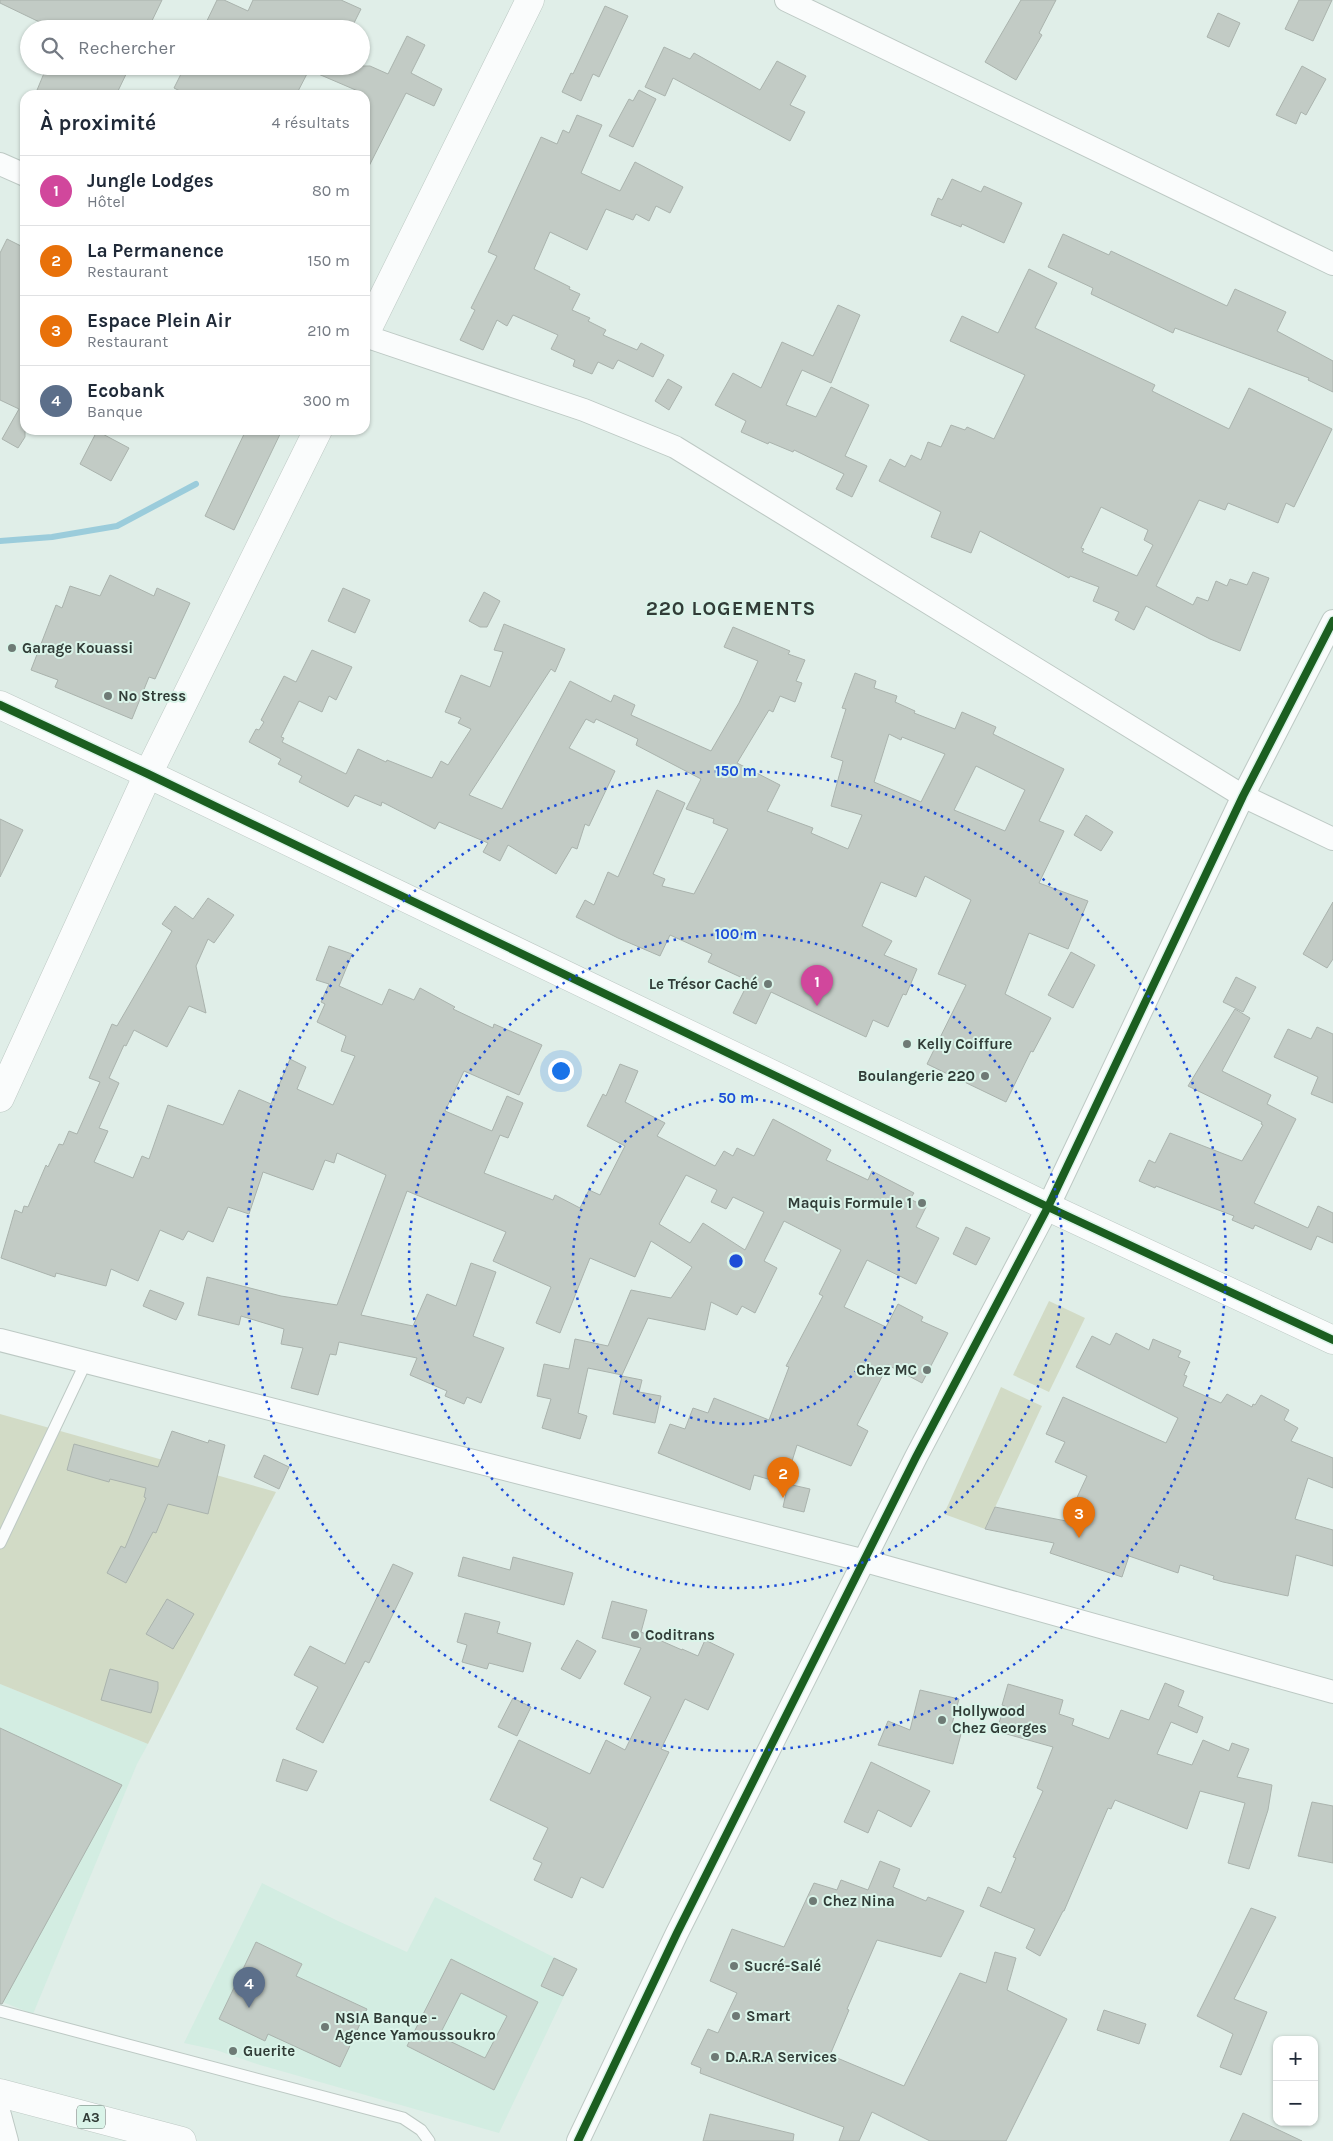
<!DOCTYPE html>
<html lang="fr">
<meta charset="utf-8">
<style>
body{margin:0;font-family:Karla,sans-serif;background:#f2f2f3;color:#1f2937}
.controls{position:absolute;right:15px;bottom:15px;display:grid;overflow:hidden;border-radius:10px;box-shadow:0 1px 4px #0004}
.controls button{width:45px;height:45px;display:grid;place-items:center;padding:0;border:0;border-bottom:1px solid #e0e1e3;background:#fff;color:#1f2937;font:25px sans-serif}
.you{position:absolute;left:560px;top:1070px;width:18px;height:18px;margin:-12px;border:4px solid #fff;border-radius:50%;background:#1a73e8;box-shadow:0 0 0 8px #1a73e833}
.badge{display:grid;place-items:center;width:32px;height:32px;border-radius:50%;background:#6e7a75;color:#fff;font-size:16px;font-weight:700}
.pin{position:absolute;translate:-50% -41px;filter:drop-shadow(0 1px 2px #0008)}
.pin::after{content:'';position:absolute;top:26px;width:18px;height:15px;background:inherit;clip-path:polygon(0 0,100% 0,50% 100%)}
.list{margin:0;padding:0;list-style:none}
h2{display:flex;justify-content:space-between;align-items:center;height:65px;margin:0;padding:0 20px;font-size:21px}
h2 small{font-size:16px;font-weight:400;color:#747a83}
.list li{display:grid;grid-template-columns:32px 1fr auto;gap:15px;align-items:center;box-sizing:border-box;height:70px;padding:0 20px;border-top:1px solid #e0e1e3}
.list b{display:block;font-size:19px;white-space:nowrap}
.list p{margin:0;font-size:16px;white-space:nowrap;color:#747a83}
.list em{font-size:16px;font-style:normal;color:#747a83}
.icon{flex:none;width:28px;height:28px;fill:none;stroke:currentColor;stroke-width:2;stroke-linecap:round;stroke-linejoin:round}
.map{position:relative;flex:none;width:1333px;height:2141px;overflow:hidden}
.search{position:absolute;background:#fff;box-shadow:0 1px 4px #0004;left:20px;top:20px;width:350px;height:55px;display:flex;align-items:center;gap:12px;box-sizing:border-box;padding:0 18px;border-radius:28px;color:#747a83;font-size:19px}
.panel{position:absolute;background:#fff;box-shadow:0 1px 4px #0004;left:20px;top:90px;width:350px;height:345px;border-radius:15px}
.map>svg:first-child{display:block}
.built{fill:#d3ede2}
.green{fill:#d2dbc6}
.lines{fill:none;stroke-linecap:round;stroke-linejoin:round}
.stream{stroke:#9bccdb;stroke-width:6}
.building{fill:#c2cbc5;stroke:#aab3ad;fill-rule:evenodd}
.lane-casing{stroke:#bdc9c4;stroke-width:13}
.street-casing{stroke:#bdc9c4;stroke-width:24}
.secondary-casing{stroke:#bdc9c4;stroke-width:29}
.highway-casing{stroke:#bdc9c4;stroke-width:29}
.lane{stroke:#fafcfc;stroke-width:11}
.street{stroke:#fafcfc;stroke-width:22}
.secondary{stroke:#fafcfc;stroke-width:28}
.highway{stroke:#fafcfc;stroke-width:28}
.cycleway-casing{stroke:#daf4e9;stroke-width:11}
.cycleway{stroke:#1b5e20;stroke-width:8}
.ring{fill:none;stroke:#1d4ed8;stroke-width:2.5;stroke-dasharray:2.5 5}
.poi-dot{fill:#6e7a75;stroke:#daf4e9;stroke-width:2}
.labels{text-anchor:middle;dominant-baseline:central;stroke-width:4;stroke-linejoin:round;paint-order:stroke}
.shield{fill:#daf4e9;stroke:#64736c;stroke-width:1}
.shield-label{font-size:14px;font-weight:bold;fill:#313c37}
.poi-label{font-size:15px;font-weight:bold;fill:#313c37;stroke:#daf4e9;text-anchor:start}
.district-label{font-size:20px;font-weight:bold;letter-spacing:1px;fill:#313c37;stroke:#daf4e9}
.centre{fill:#1d4ed8;stroke:#daf4e9;stroke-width:2.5}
.ring-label{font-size:15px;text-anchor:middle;font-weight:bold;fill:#1d4ed8;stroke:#daf4e9;stroke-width:4;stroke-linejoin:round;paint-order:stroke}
</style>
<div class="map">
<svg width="1333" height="2141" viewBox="0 0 1333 2141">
<rect width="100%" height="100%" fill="#e0eee8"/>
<g class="built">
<path d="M0,1684L148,1744L137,1764L33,2014L0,2001Z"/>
<path d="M262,1883L338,1921L407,1952L435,1897L577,1969L499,2133L260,2065L216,2050L184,2043Z"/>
</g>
<g class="green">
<path d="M1049,1301L1085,1318L1049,1392L1013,1375Z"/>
<path d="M1001,1387L1042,1406L985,1529L944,1514Z"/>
<path d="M0,1414L276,1492L148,1744L0,1684Z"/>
</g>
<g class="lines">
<path class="stream" d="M0,541L52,537L117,526L196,484"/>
</g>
<g class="building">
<path d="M0,0H162L148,29H54L0,3Z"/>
<path d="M217,0H224L248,11L253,0H341L361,9L351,29H203Z"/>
<path d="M1021,0H1056L1039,33L1042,35L1016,80L985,62Z"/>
<path d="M1299,0H1332L1313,41L1285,29Z"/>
<path d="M605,6L628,16L599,77L593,74L581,101L562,92L571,73L573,74Z"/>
<path d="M1218,13L1240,23L1229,47L1207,37Z"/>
<path d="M407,36L425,45L411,73L442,89L434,106L406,93L365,174V94L309,70L296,95H188L174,88L185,66H370L388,74Z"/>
<path d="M664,47L690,59L694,53L760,90L777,61L806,76L790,105L805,112L790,141L673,78L665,96L645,87Z"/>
<path d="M47,66H130L116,95H35Z"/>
<path d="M1302,66L1326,79L1306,115L1301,112L1296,124L1276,115Z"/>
<path d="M639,90L656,99L633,147L609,136L629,99L633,101Z"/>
<path d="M577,115L602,125L581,173L620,191L635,162L683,187L670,213L656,206L649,221L636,214L633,220L606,209L587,250L550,232L534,269L570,287L569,289L580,294L572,310L590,318L588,321L606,330L603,335L637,350L641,343L664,355L653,377L618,360L613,369L598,362L592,374L573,366L575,360L551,349L558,335L513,315L507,326L497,320L483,350L460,340L475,310L471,308L497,256L488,252L541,137L557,144L563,130L569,133Z"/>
<path d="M952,179L981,192L984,186L1022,203L1004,243L962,224L961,227L931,215L938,198L942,200Z"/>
<path d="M1063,234L1109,255L1111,251L1227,306L1235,289L1286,312L1277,331L1333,361V392L1308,380L1309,378L1175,328L1173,333L1091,294L1093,288L1048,267Z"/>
<path d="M7,239L25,248V437L18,448L2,439L19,409L0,400V253Z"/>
<path d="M1029,269L1057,283L1035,328L1155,385L1152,391L1229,429L1249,388L1332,429L1294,507L1286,503L1278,523L1228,503L1225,510L1199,500L1156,586L1193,605L1197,597L1208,601L1216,581L1227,586L1230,579L1247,585L1253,572L1269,578L1240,651L1210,639L1146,606L1134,630L1115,620L1119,612L1093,601L1099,587L1070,576L1069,578L980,531L971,553L931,537L941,512L879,481L890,459L905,467L911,455L921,460L928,442L941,447L951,425L965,430L967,427L994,439L1025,375L950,341L962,316L998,333ZM1101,507L1148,530L1144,540L1153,545L1137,576L1082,552L1084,549L1081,548Z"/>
<path d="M838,305L860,315L831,383L802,370L786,405L816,417L831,387L869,405L845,456L867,466L852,497L836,489L844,474L794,450L793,452L769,442L768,444L741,432L746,421L715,405L733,373L761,388L782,342L813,356Z"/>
<path d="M668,379L682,387L669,410L655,401Z"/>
<path d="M246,430H282L234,530L205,516Z"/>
<path d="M97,431L129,448L111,481L80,464Z"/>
<path d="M110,575L154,596L157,588L190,603L155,679L149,677L132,719L55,687L58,680L31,670L56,605L62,608L70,586L100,596Z"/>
<path d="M343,588L370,600L355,633L328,621Z"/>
<path d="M484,592L500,601L487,627H480L469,621Z"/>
<path d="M504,624L565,649L555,672L551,669L469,795L502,809L570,681L611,702L614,695L635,705L631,715L711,751L739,703L758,661L724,647L733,627L790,651L788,654L805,660L796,681L802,683L795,702L780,696L773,712L769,710L737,763L780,785L767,811L813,828L811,833L848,849L862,815L831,806L843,761L831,757L846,709L842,708L855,673L876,681L874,688L897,696L895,702L915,711L914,713L955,729L962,712L996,727L993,734L1064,769L1039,821L1064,831L1039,883L1088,901L1068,949L1029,933L1005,994L1051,1018L1033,1052L1031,1051L1006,1102L927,1064L966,985L938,974L971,900L925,876L916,897L881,882L862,926L892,941L884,955L917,969L906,995L903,994L888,1027L873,1020L866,1037L771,992L756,1024L733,1013L749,981L708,962L712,954L670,935L660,956L618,938L576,917L585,900L594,905L608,872L618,877L657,790L685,803L653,874L665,879L662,886L694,894L728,829L713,823L714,819L686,809L701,779L636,745L638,739L596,719L594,723L586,719L569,748L615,771L589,826L585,824L577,849L572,847L556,874L508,845L500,861L483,852L488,843L439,822L435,829L382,802L381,806L355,795L348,807L299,782L302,776L278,764L281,759L249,742L256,729L259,730L264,722L261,720L284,676L296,682L312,650L352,667L336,700L329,696L322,712L299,701L281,737L284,738L282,742L346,774L358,749L386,762L387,760L432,778L441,761L448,765L471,729L458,723L461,718L445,712L461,675L490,687L503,652L494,650ZM889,734L901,740L902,737L945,754L921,802L874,782ZM976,766L1025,790L1005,831L954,810Z"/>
<path d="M1086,815L1113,832L1101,851L1074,835Z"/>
<path d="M0,819L23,830L0,877Z"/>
<path d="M208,898L234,915L214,943L208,939L196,966L206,1013L189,1006L167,1047L134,1030L126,1046L124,1045L109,1078L119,1083L99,1128L108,1131L94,1162L133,1178L142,1156L149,1159L168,1105L223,1125L239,1090L271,1104L290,1059L306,1067L297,1089L333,1105L355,1056L341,1051L346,1036L317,1022L325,1004L321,1002L329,984L316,980L329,946L352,954L339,986L382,1005L389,989L414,1000L420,988L455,1007L453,1009L493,1028L494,1024L542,1045L519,1095L464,1071L445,1111L492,1131L507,1096L523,1103L508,1138L500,1135L484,1173L553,1200L555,1195L580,1208L589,1190L600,1195L625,1146L587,1126L603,1094L606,1096L620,1064L638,1071L625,1102L665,1123L657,1136L715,1166L724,1151L733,1156L737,1148L754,1156L773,1119L831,1150L826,1160L868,1180L872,1171L914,1193L910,1199L926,1207L916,1227L939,1238L916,1284L867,1260L844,1307L886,1327L898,1304L923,1317L921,1321L948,1333L922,1383L888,1365L857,1425L868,1431L851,1466L797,1445L785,1484L754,1475L750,1490L658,1453L670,1424L685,1429L693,1408L708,1413L714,1398L769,1420L789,1367L786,1366L823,1296L819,1294L841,1250L784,1221L764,1261L777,1268L755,1313L742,1306L737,1315L711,1302L705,1330L648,1318L622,1375L588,1368L578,1413L587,1416L580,1439L542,1428L551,1399L537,1396L544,1364L569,1369L575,1339L608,1346L631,1290L671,1298L692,1267L651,1241L635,1277L590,1258L560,1333L536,1323L551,1287L493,1261L506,1232L407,1191L361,1315L413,1326L427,1294L456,1306L471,1263L496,1272L473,1336L504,1348L481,1403L467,1397L464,1404L445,1396L447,1391L410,1375L417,1358L339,1342L336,1355L330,1354L318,1395L291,1388L303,1348L281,1344L284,1329L241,1316L239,1325L198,1315L207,1277L281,1296L337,1305L386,1175L337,1153L334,1163L325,1160L313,1190L263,1172L249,1214L228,1207L213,1242L188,1231L183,1240L160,1230L138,1281L111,1269L106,1286L56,1273L55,1277L1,1258L15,1210L22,1213L24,1206L28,1207L46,1165L48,1167L59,1144L63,1145L69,1131L77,1134L100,1082L89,1078L112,1024L117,1026L172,931L162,924L175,906L193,919ZM686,1175L717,1190L711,1202L726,1209L733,1197L764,1212L745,1250L703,1223L690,1243L659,1224Z"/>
<path d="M1333,902V959L1327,968L1303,954Z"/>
<path d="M1071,952L1095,965L1073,1008L1048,995Z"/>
<path d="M1236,977L1256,987L1243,1012L1223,1002Z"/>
<path d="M1235,1009L1250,1018L1222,1071L1271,1095L1267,1104L1296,1119L1254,1203L1308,1228L1318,1206L1333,1213V1243L1317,1236L1311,1250L1255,1225L1253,1229L1232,1220L1234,1216L1156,1186L1155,1188L1139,1181L1149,1160L1155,1163L1170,1133L1242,1161L1263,1125L1261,1124L1262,1122L1188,1086Z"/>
<path d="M1317,1027L1333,1034V1103L1311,1094L1318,1077L1274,1057L1288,1029L1311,1039Z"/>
<path d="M966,1227L990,1238L976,1265L953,1254Z"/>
<path d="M150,1290L184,1303L176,1320L143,1306Z"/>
<path d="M1116,1333L1149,1350L1153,1339L1181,1351L1178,1357L1190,1362L1184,1375L1187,1376L1183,1386L1221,1403L1227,1394L1252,1407L1253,1404L1255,1405L1261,1395L1289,1410L1284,1420L1298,1428L1291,1441L1333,1458V1488L1308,1478L1295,1519L1333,1530V1566L1296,1555L1288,1596L1223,1582L1213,1579L1214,1576L1180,1565L1178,1573L1129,1556L1122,1577L1050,1553L1054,1543L985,1529L995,1507L1066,1521L1087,1476L1055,1462L1065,1442L1046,1434L1063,1397L1166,1443L1178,1418L1076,1367L1092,1336L1110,1345Z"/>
<path d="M622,1376L642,1380L639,1392L661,1396L655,1423L613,1414Z"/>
<path d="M172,1431L208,1443L209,1440L225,1445L208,1514L168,1504L156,1533L153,1532L126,1583L107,1573L121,1546L125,1548L146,1498L144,1497L146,1488L110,1479L109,1482L67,1470L74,1444L158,1467Z"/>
<path d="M264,1455L289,1467L279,1489L254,1477Z"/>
<path d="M788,1484L810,1489L804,1512L783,1507Z"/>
<path d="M463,1557L510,1570L513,1557L573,1573L564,1605L458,1576Z"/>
<path d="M393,1564L413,1573L369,1663L365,1661L323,1743L296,1729L318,1687L294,1675L310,1646L345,1664Z"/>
<path d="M167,1599L194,1614L173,1649L146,1634Z"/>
<path d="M612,1601L647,1610L641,1632L682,1650V1649L698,1656L705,1640L734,1654L708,1710L685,1699L661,1749L669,1752L603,1888L581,1877L572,1898L534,1880L542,1863L533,1859L548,1828L490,1800L519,1740L590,1774L606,1740L625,1750L651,1697L624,1684L641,1648L602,1638Z"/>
<path d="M465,1613L500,1622L497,1633L531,1643L523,1672L489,1663L487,1669L462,1662L467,1645L457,1642Z"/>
<path d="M577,1640L596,1651L580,1679L561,1669Z"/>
<path d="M110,1669L158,1682V1689L151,1713L101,1700Z"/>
<path d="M1165,1683L1184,1691L1178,1706L1203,1717L1197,1733L1171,1722L1157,1754L1192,1765L1203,1740L1229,1751L1232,1743L1249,1749L1237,1777L1272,1785L1268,1810L1249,1869L1228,1863L1245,1803L1200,1791L1187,1829L1115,1800L1111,1809L1108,1808L1064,1911H1063L1040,1956L1026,1948L1035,1929L980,1906L988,1887L1001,1893L1016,1858L1013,1857L1043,1791L1037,1788L1053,1747L996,1731L1005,1706L1002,1705L1008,1684L1063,1700L1059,1714L1074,1719L1072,1725L1109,1739L1121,1710L1149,1720Z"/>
<path d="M920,1690L959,1699L950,1731L961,1734L953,1764L878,1745L888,1721L910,1730Z"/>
<path d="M513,1698L531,1707L517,1736L498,1727Z"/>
<path d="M0,1728L122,1785L2,2004H0Z"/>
<path d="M283,1759L317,1771L307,1791L276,1781Z"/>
<path d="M871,1762L930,1791L911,1827L878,1810L868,1833L844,1822Z"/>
<path d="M1312,1802L1333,1806V1863L1298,1856Z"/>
<path d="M880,1861L900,1869L893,1887L926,1901L928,1897L964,1911L941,1957L877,1940L847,2009L849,2010L830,2055L904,2086L960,1973L986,1983L995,1952L1016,1958L1007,1990L1067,2019L1006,2141H930L872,2112L859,2141H839L844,2127L700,2073L701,2068L691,2064L708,2029L718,2033L737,1993L710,1981L732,1929L784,1947L814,1883L837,1890L841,1880L868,1890Z"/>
<path d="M1251,1908L1276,1917L1234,1999L1267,2012L1241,2075L1220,2067L1233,2034L1197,2016Z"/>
<path d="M256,1942L302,1964L296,1976L367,2009L340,2067L268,2034L265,2041L219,2019Z"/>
<path d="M554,1958L577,1969L563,1996L541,1986Z"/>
<path d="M451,1959L538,2002L494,2090L407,2046ZM461,1993L507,2016L485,2058L439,2036Z"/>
<path d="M1104,2010L1146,2024L1139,2044L1097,2030Z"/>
<path d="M1243,2113L1302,2141H1230Z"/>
<path d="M710,2114L794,2134L793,2141H703Z"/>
</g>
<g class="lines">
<g class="lane-casing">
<g id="lane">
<path d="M0,1543L86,1362"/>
<path d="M0,2011L403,2118L421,2130L429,2141"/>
</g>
</g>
<g class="street-casing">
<g id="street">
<path d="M786,0L1333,264"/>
<path d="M0,164L25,175"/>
<path d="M365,336L584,410L675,447L1243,796L1333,839"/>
<path d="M0,1340L865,1561L1333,1692"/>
<path d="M0,2115L7,2141"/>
<path d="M578,2141L677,1933L916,1457L1048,1207L1243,796L1333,621"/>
</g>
</g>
<g class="secondary-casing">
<g id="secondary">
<path d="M365,334L530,0"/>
<path d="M0,705L148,774L1048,1207L1333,1340"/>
<path d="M0,1098L148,774L318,430"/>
</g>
</g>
<g class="highway-casing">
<path id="highway" d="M0,2093L182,2141"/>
</g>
<use href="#lane" class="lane"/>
<use href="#street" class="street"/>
<use href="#secondary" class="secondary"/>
<use href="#highway" class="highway"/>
<g class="cycleway-casing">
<g id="cycleway">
<path d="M0,705L148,774L1048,1207L1333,1340"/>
<path d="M578,2141L677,1933L916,1457L1048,1207L1243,796L1333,621"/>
</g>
</g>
<use href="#cycleway" class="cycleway"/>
</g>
<g class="ring">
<circle cx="736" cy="1261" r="163"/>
<circle cx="736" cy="1261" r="327"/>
<circle cx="736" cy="1261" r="490"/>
</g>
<g class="poi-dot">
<circle cx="12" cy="648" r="5"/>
<circle cx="108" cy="696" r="5"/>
<circle cx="768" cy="984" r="5"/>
<circle cx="907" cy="1044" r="5"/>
<circle cx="985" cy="1076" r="5"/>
<circle cx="922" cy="1203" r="5"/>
<circle cx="927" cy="1370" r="5"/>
<circle cx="635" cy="1635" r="5"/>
<circle cx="942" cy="1720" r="5"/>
<circle cx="813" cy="1901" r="5"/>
<circle cx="734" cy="1966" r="5"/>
<circle cx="736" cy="2016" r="5"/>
<circle cx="325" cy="2027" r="5"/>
<circle cx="233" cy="2051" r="5"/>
<circle cx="715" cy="2057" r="5"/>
</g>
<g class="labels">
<rect class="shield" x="77" y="2105.5" width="28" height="23" rx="4"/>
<g class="shield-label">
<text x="91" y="2117">A3</text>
</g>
<g class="poi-label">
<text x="22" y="648">Garage Kouassi</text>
<text x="118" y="696">No Stress</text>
<text x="758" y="984" text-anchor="end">Le Trésor Caché</text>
<text x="917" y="1044">Kelly Coiffure</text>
<text x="975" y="1076" text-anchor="end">Boulangerie 220</text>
<text x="912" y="1203" text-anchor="end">Maquis Formule 1</text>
<text x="917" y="1370" text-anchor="end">Chez MC</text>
<text x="645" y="1635">Coditrans</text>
<text x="952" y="1711">Hollywood<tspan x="952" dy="17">Chez Georges</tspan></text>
<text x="823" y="1901">Chez Nina</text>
<text x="744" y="1966">Sucré-Salé</text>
<text x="746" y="2016">Smart</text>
<text x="335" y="2018">NSIA Banque -<tspan x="335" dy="17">Agence Yamoussoukro</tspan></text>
<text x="243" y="2051">Guerite</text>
<text x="725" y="2057">D.A.R.A Services</text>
</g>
<g class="district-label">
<text x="731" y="608">220 LOGEMENTS</text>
</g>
</g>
<circle cx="736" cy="1261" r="8" class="centre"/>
<g class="ring-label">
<text x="736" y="776">150 m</text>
<text x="736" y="939">100 m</text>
<text x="736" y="1103">50 m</text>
</g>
</svg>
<div class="controls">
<button>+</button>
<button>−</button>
</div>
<div class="you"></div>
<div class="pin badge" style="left:817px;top:1006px;background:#d1479c">1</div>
<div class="pin badge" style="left:783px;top:1498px;background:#e8710a">2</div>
<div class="pin badge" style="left:1079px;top:1538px;background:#e8710a">3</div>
<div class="pin badge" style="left:249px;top:2008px;background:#5c6f8a">4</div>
<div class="search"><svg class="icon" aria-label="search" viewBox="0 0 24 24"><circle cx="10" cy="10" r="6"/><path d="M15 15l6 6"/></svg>Rechercher</div>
<section class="panel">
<h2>À proximité<small>4 résultats</small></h2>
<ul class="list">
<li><span class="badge" style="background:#d1479c">1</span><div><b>Jungle Lodges</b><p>Hôtel</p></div><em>80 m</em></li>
<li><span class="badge" style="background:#e8710a">2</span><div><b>La Permanence</b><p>Restaurant</p></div><em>150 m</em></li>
<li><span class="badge" style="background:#e8710a">3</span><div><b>Espace Plein Air</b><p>Restaurant</p></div><em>210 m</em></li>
<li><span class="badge" style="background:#5c6f8a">4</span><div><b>Ecobank</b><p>Banque</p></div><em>300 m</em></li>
</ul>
</section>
</div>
